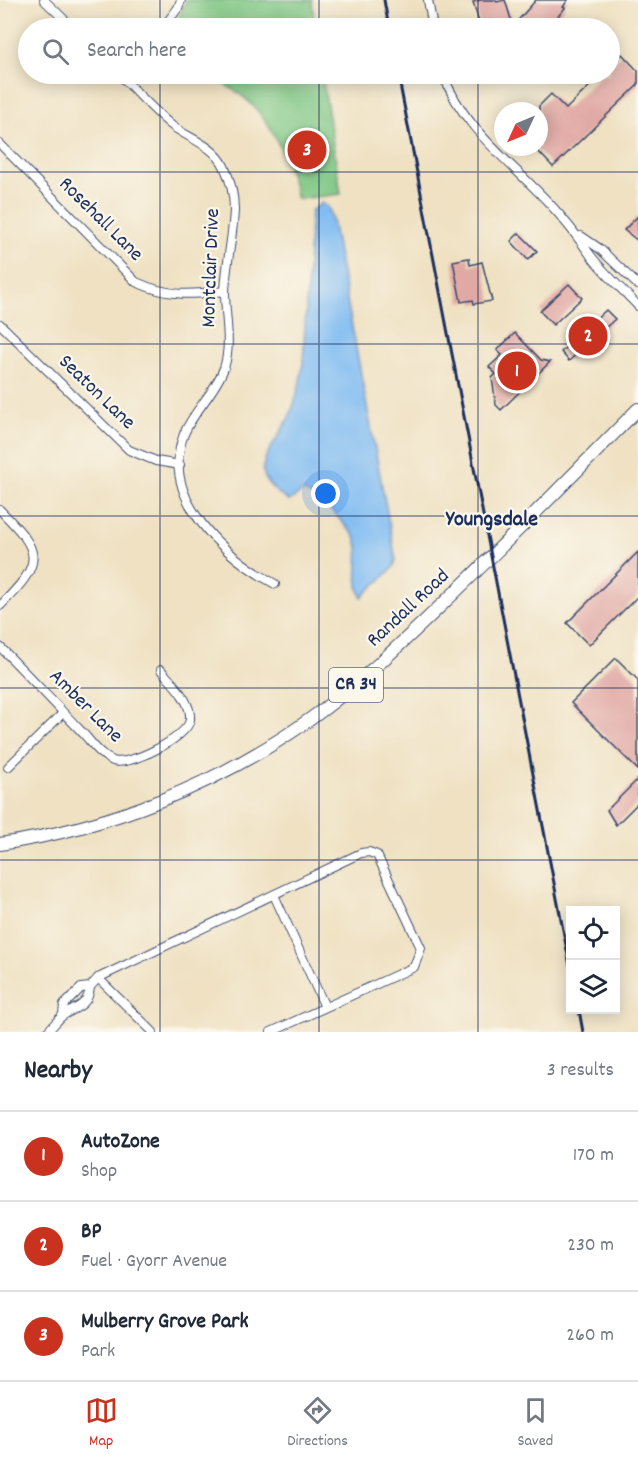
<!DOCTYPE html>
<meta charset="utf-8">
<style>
body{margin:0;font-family:Dekko,sans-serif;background:#f6f6f7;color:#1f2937}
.controls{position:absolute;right:18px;bottom:18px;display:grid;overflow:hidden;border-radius:0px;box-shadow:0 3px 15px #0003}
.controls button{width:54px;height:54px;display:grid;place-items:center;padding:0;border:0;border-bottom:2px solid #e0e1e3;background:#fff;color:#1f2937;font:30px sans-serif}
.compass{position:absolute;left:494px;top:102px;width:54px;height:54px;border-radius:50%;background:#fff;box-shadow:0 3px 15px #0003;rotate:226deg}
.you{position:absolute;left:326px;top:494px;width:21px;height:21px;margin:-15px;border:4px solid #fff;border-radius:50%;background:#1a73e8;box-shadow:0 0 0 9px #1a73e833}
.badge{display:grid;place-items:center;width:39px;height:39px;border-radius:50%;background:#c8321e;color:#fff;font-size:20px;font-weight:700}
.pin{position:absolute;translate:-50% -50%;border:3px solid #fff;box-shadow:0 2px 6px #0006}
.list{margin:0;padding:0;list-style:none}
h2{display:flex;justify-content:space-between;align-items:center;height:78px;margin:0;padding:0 24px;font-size:26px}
h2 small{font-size:20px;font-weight:400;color:#747a83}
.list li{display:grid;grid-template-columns:39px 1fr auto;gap:18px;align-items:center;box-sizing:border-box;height:90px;padding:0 24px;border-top:2px solid #e0e1e3}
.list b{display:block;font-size:22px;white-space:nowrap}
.list p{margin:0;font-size:20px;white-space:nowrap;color:#747a83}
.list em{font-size:20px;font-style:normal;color:#747a83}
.icon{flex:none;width:33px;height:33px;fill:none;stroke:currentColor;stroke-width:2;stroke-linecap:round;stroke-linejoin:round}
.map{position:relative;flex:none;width:638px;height:1032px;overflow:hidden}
.search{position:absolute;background:#fff;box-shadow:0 3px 15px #0003;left:18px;right:18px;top:18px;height:66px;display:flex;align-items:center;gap:15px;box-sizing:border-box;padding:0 21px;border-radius:33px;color:#747a83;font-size:22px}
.sheet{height:348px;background:#fff}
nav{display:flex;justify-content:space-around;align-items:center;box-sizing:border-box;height:84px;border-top:2px solid #e0e1e3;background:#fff;font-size:16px;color:#747a83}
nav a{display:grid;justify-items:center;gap:3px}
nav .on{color:#c8321e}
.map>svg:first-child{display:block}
.green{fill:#7ec683;stroke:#4c7a70;stroke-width:1.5}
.water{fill:#80bcf2;stroke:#4e76a8;stroke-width:1.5}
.building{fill:#e1a9a4}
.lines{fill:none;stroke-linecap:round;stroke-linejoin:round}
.street-casing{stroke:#3b4a6d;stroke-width:10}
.primary-casing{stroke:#3b4a6d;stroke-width:14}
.street{stroke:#fff;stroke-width:8}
.primary{stroke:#fff;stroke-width:12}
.rail{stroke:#1b2f5e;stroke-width:3}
.grid{fill:none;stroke:#1b2f5e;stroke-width:1.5;stroke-opacity:0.55}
.labels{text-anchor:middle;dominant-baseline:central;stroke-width:4.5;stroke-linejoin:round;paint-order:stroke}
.shield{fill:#fbf7ec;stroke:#5e6b89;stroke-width:1.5}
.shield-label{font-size:20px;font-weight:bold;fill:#1b2f5e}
.street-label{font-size:21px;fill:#1b2f5e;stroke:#fbf7ec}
.neighbourhood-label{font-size:22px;font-weight:bold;fill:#1b2f5e;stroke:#fbf7ec}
</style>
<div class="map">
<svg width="638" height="1032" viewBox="0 0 638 1032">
<rect width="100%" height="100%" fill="#fbf7ec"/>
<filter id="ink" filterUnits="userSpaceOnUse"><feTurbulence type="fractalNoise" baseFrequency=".0167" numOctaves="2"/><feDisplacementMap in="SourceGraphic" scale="12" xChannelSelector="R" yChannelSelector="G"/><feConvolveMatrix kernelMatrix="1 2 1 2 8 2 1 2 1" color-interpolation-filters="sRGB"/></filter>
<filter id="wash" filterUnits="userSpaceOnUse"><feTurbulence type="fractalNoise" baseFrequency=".008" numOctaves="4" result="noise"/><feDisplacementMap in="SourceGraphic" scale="24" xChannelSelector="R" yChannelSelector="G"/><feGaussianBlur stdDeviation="1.35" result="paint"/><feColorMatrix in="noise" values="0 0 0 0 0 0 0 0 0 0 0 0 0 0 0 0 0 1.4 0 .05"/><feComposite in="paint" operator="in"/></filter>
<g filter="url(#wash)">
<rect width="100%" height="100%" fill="#efe1c2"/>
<g class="green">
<path d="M186,0H312L315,28H172L178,20Z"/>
<path d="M209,74H322L341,194L297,199C289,164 275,125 247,100C236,90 221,83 209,74Z"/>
</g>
<path class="water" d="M322,203L328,207L331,215L396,560L393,568L362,597C351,578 365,554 354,535L332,511L304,491L289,501C242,471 270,455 288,419C296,403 300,383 303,364L311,211Z"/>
<g id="blocks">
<g class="building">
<path d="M481,0H496L497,2L505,0L513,26L536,0H568L563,7L565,8L548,28H481L473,2Z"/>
<path d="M622,54L638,71V85L553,167L534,147H539V106L551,94L566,109L602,74H609V67Z"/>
<path d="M638,216V241L624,230Z"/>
<path d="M519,233L537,251L528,260L511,241Z"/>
<path d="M469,258L470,265L482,262L492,301L474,304L473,300L461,302L453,261Z"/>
<path d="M569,284L582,298L553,325L540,311Z"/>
<path d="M606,310L615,319L569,361L561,352Z"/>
<path d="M515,333L541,360L550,362L501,410L496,405L492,378L496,374L489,367L502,355L497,350Z"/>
<path d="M638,552V596L589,645L567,623Z"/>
<path d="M616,658L638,680V770L571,703Z"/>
<path d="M638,779V803L616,825L607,810Z"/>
</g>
</g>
</g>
<g filter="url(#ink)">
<use href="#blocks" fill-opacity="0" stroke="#3b4a6d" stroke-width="1.5"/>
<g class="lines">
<g class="street-casing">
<g id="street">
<path d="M44,0L73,28"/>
<path d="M428,0L433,28"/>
<path d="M163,28L178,8L181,0"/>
<path d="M119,74C136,91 152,109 171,125C187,138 214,145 224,166C230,179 234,195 234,210C233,237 226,264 225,292C225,317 232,344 224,368C215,393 194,410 184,434C159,499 225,556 275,584"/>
<path d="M443,74C463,129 510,161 549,203C565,220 578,237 591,256C605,274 623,290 638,306"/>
<path d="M0,144L136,282C169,297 190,295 225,291"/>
<path d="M581,236L600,249L638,285"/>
<path d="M0,324L129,450L156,461L180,465"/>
<path d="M0,510C43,553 44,562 0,606"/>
<path d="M0,647C27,674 53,702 80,730C90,740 99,755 113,761C128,767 187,738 190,720C192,701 172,683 161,670"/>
<path d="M8,767L63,713"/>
<path d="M274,895L325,1007"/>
<path d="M98,978L153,1032"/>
<path d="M63,1015L64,1005L81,988L90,987L98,978L361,853L369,852L377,855L421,948L414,967L271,1032"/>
<path d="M47,1032C52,1027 56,1022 61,1017C74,1007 88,1008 90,987"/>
</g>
</g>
<g class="primary-casing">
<path id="primary" d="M0,844C109,828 219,784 309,720C361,683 406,639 452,595C515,534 576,472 638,409"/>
</g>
<use href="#street" class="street"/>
<use href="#primary" class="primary"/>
<g class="rail">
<path d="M384,0L389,28"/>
<path d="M398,74L570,966"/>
<path d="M579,1010L583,1032"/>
</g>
</g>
</g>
<path class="grid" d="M160,0V28M319,0V28M478,0V28M160,74V1032M319,74V1032M478,74V1032M0,172H638M0,344H638M0,516H638M0,688H638M0,860H638"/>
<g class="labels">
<rect class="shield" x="329" y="668" width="54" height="34" rx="4.5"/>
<g class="shield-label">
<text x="356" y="685">CR 34</text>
</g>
<g class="street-label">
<text transform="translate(100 220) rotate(45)">Rosehall Lane</text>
<text transform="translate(212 268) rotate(-88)">Montclair Drive</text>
<text transform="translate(96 393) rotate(44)">Seaton Lane</text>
<text transform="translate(409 609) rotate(-43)">Randall Road</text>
<text transform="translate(85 707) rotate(45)">Amber Lane</text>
</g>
<g class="neighbourhood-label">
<text x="492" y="520">Youngsdale</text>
</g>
</g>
</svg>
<div class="controls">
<button><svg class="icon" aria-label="locate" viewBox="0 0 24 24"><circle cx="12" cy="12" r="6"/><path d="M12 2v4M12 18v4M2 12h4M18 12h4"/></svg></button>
<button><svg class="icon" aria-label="layers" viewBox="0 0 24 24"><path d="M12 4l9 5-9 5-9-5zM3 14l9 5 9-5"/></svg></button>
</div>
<svg class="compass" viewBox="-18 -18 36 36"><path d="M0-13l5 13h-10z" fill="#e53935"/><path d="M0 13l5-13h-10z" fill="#747a83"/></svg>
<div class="you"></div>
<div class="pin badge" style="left:517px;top:371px">1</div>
<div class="pin badge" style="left:588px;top:336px">2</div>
<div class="pin badge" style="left:307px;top:150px">3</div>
<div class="search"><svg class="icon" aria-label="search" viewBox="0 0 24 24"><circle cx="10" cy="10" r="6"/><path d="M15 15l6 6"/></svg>Search here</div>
</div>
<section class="sheet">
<h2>Nearby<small>3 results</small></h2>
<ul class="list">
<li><span class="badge">1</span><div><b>AutoZone</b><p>Shop</p></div><em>170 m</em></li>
<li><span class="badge">2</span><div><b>BP</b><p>Fuel · Gyorr Avenue</p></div><em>230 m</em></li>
<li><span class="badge">3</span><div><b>Mulberry Grove Park</b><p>Park</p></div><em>260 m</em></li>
</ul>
</section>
<nav>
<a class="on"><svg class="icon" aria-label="map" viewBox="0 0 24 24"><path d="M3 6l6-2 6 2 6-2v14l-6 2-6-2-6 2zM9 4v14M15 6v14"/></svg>Map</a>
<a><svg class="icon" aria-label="directions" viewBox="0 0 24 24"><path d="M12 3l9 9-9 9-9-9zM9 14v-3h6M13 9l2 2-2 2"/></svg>Directions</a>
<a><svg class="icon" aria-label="saved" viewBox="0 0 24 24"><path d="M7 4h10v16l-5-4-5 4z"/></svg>Saved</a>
</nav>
